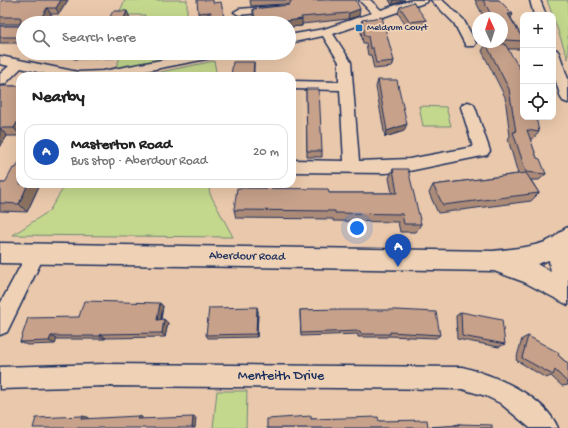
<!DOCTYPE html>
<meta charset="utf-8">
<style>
body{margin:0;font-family:"Gochi Hand",sans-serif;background:#f6f6f6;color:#222}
.controls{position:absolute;right:12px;top:12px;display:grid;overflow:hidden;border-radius:8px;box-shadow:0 4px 16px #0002}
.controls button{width:36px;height:36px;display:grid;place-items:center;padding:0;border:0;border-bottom:1px solid #e0e0e0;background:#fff;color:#222;font:20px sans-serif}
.compass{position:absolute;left:472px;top:12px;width:36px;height:36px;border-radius:50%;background:#fff;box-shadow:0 4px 16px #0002;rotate:356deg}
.you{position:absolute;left:357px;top:228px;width:14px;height:14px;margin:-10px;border:3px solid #fff;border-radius:50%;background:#1a73e8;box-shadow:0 0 0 6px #1a73e833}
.badge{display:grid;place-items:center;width:26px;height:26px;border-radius:50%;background:#2563eb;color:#fff;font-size:13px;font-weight:700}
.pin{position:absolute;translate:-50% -33px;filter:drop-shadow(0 1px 2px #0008)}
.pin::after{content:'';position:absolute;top:21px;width:14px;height:12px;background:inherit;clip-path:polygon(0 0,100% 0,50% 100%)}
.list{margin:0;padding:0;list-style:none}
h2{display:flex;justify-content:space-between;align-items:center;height:52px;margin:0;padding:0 16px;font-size:17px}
h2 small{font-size:13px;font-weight:400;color:#767676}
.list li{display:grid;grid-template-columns:26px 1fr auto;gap:12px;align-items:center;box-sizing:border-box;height:56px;margin:0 8px 8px;padding:0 8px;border:1px solid #e0e0e0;border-radius:12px}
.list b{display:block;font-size:15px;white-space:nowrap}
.list p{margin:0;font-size:13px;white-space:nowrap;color:#767676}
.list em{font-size:13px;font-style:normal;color:#767676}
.icon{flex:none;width:22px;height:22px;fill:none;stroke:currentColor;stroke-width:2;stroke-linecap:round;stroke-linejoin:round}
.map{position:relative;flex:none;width:568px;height:428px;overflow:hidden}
.search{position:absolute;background:#fff;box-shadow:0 4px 16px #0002;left:16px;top:16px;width:280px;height:44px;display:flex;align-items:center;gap:10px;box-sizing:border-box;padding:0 14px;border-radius:22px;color:#767676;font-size:15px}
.panel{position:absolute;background:#fff;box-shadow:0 4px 16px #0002;left:16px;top:72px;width:280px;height:116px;border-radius:12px}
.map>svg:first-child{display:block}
.green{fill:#c4d88d;stroke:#708476}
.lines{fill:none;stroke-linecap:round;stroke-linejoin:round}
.minor-casing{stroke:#1b2f5e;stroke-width:3}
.major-casing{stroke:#1b2f5e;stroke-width:3}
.minor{fill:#efd2b6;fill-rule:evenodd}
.major{fill:#efd2b6;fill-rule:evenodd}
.wall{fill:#ab8a77;stroke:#1b2f5e}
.shaded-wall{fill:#8b7161;stroke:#1b2f5e}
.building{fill:#c7a18a;stroke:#1b2f5e}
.poi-dot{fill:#1f6fb2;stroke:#efd2b6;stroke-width:1.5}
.labels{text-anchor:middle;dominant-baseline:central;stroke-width:3.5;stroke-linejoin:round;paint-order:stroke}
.far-poi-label{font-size:10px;fill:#1b2f5e;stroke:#efd2b6;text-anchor:start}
.street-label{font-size:12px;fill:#1b2f5e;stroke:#efd2b6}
.near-street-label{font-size:14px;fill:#1b2f5e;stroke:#efd2b6}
</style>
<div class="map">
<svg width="568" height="428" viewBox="0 0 568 428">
<rect width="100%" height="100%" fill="#eac8ab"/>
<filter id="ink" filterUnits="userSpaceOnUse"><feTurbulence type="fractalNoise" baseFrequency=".025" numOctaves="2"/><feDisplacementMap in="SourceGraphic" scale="8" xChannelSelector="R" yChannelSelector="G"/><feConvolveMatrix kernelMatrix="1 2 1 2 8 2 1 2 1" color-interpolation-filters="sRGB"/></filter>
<g filter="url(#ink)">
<g class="green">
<path d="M125,0H187V15L192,18H199V23H142L145,15H118Z"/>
<path d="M547,0H568V59Z"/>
<path d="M122,53H200L115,69Z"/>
<path d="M214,61L217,76H141Z"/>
<path d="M419,106L446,107L451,126H423Z"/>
<path d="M66,184H208L210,194L233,237L13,235L49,211Z"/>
<path d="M217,391H247L246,428H213Z"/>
</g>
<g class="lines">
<g class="minor-casing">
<g id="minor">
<path d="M359,0H370L381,10L412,0H428L427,2L333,34L351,62L359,161L409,159L473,147L461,107L463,104L468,102L473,104L475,107L490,151L487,155L409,171L385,173L292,172V160L344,161L340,90L292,89V81L339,82V62L323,36L289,43V35L324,29L372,13Z"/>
<path d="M431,0H442L463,19L476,43L474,46H466L454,23Z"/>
<path d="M530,0H540L546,15H534Z"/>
<path d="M275,6L279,7L280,9L279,11L239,15L234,12L239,9Z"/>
<path d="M553,49L557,50L559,53L568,79V103L563,101L561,98L553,72Z"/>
<path d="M198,53H223L221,56L217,57L119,76H54L21,68L5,84L0,85V74L9,66L0,64V56L78,72L103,71Z"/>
<path d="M36,246L42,248L45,254L7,332L0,335V304L30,248Z"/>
<path d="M105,364L462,367C494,375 544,395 558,428H530L500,403L486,396L462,389L105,386L0,389V367Z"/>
</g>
</g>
<g class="major-casing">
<path id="major" d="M568,227V305L524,282L494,271L0,263V243L493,251C509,249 540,247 553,238C559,234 561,230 568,227ZM549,260L551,272L537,264Z"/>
</g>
<use href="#minor" class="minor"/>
<use href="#major" class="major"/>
</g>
<g class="wall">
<path d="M68,0L59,14H51L23,23V43H0V26H20V24H0V3Z"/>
<path d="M250,0H356L359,16L348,19L302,24V26L289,27V23H255L253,15V9L289,5L285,4L251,6Z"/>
<path d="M389,0H405L392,5Z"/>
<path d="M475,0H499L511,18L523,39V42L519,49H508L539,132L533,139H530L537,158L546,174L539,180H531L539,193L531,201L438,213L429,193L433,185L518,174L508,139L510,136L505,97L482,51L486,44H498L497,42H502V18H484Z"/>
<path d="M213,3L225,23L209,15L199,16L198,13Z"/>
<path d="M400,7L426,20L424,27L408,29L398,13Z"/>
<path d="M362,20L394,61L392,67L374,69L371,55H368L366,43H363L360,26Z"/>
<path d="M71,53H116L114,58L74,59Z"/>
<path d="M378,80L404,131L385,137L376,87Z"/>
<path d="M0,86H20V136H7L0,147Z"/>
<path d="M306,89L322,151V157H307Z"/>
<path d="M393,169L421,224L416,232H400L398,222L333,221V219L236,218L234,210L329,193H392L389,178Z"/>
<path d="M0,183L20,184H40L27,212L0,211Z"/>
<path d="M163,306L161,320L168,323L165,337L106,338L105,339H57L55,344L27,345L20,342L79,317Z"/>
<path d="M300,310H337L440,335L436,338L388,336L387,337H358V334L301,336L300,314Z"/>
<path d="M258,311L257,337L208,338L206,335Z"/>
<path d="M461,312L505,344L499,347L457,339L456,316Z"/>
<path d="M528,336L558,355L568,364V385L562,386L551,376L546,378L516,360L522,339Z"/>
<path d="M311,419L379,421L428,427L454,426V425L459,424L492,428H267Z"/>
</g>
<g class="shaded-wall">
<path d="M61,0H68L59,14L56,8Z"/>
<path d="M394,0H405L392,5Z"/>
<path d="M47,8L51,14L45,23H38Z"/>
<path d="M360,9L359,16L348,19L349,13Z"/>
<path d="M127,11L130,18L128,23H122Z"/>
<path d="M508,14H513L509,22Z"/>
<path d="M302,19V26L289,27V23H272Z"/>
<path d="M111,53H116L114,58Z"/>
<path d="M254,62V76H253Z"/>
<path d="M20,117V135L14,128Z"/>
<path d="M407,124L404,131L385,137L387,131Z"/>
<path d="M0,128L7,136L0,147Z"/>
<path d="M28,184H40L27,212L19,204Z"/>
<path d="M160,303L163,306L160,323L157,320Z"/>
<path d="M257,307L258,311L257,337L256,334Z"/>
<path d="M164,319L168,323L165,337L162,333Z"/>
<path d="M101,334L106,338L105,339L100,336Z"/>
<path d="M51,336L57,339L55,344L49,341Z"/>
<path d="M82,416L88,417L87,420L81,419Z"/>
<path d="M138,416L142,417V420L137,419Z"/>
<path d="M193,417L196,418L195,428H192Z"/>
</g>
<g class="building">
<path d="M2,0H61L56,8H47L38,23H23V37H0V26H20L21,18L19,17H0V3Z"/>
<path d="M197,0H213V3L221,2L225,23H209L208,13H211V12L198,13Z"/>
<path d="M291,0H356L360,9L349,13L301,17L302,19L272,23H256L253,9L289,5L291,1Z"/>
<path d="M483,0H499L513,14H508L523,39V41L505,40L502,34V18H493Z"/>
<path d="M413,2L426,20L410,22L400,7Z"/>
<path d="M113,11H127L122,23H107Z"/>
<path d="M382,17L394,61L376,63L373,48H370L368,36H365L362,20Z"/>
<path d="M486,44H505L523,74V117H536L539,132L527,130L537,158L540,159L546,174L526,172L513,132H516L509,89Z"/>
<path d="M233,62H254L253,76H231Z"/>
<path d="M28,75H47L46,76H27Z"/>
<path d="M378,80H397L407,124L387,131Z"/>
<path d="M0,86H20V117L14,128H0Z"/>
<path d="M306,89H319L322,151H307Z"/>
<path d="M20,160V184H28L19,204L0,203V183H5L13,168H16Z"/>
<path d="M393,169H408L421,224H404L402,214L335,213V211L234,210L237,188L328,189L329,193H397Z"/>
<path d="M526,173L539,193L443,205L433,185Z"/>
<path d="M84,301L160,303L157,320L164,319L162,333L101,334L100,336H51L49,341L20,342L28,318L79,317Z"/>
<path d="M257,307L256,334L206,335L209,308Z"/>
<path d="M337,309V310H396L436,312L440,335L390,332V334H361L360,331L301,333L300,310Z"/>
<path d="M461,312L502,320L505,344L462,336Z"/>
<path d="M528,336L559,353L558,355L568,364V383L555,370L553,375L522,358Z"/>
<path d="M82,416L81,419L138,416L137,419L193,417L192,428H33L36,418Z"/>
<path d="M311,416V419L378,417L379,421L427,420L428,427L459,425V424L492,425V428H267V419Z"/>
</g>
</g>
<rect class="poi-dot" x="355" y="24" width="8" height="8" rx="2"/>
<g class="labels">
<g class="far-poi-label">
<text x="367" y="28">Meldrum Court</text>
</g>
<g class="street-label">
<text transform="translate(247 257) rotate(1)">Aberdour Road</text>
</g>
<g class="near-street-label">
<text x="281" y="376">Menteith Drive</text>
</g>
</g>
</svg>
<div class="controls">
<button>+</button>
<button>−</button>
<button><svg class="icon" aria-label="locate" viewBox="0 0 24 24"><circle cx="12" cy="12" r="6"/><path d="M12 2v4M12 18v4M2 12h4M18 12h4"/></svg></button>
</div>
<svg class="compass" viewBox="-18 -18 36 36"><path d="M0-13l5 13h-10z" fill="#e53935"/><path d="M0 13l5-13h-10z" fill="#767676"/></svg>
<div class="you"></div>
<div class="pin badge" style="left:398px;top:267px;background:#1a4fb4">A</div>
<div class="search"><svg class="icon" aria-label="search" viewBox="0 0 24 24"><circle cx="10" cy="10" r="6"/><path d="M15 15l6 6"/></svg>Search here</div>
<section class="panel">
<h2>Nearby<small></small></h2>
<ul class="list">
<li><span class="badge" style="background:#1a4fb4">A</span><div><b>Masterton Road</b><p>Bus stop · Aberdour Road</p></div><em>20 m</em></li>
</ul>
</section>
</div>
